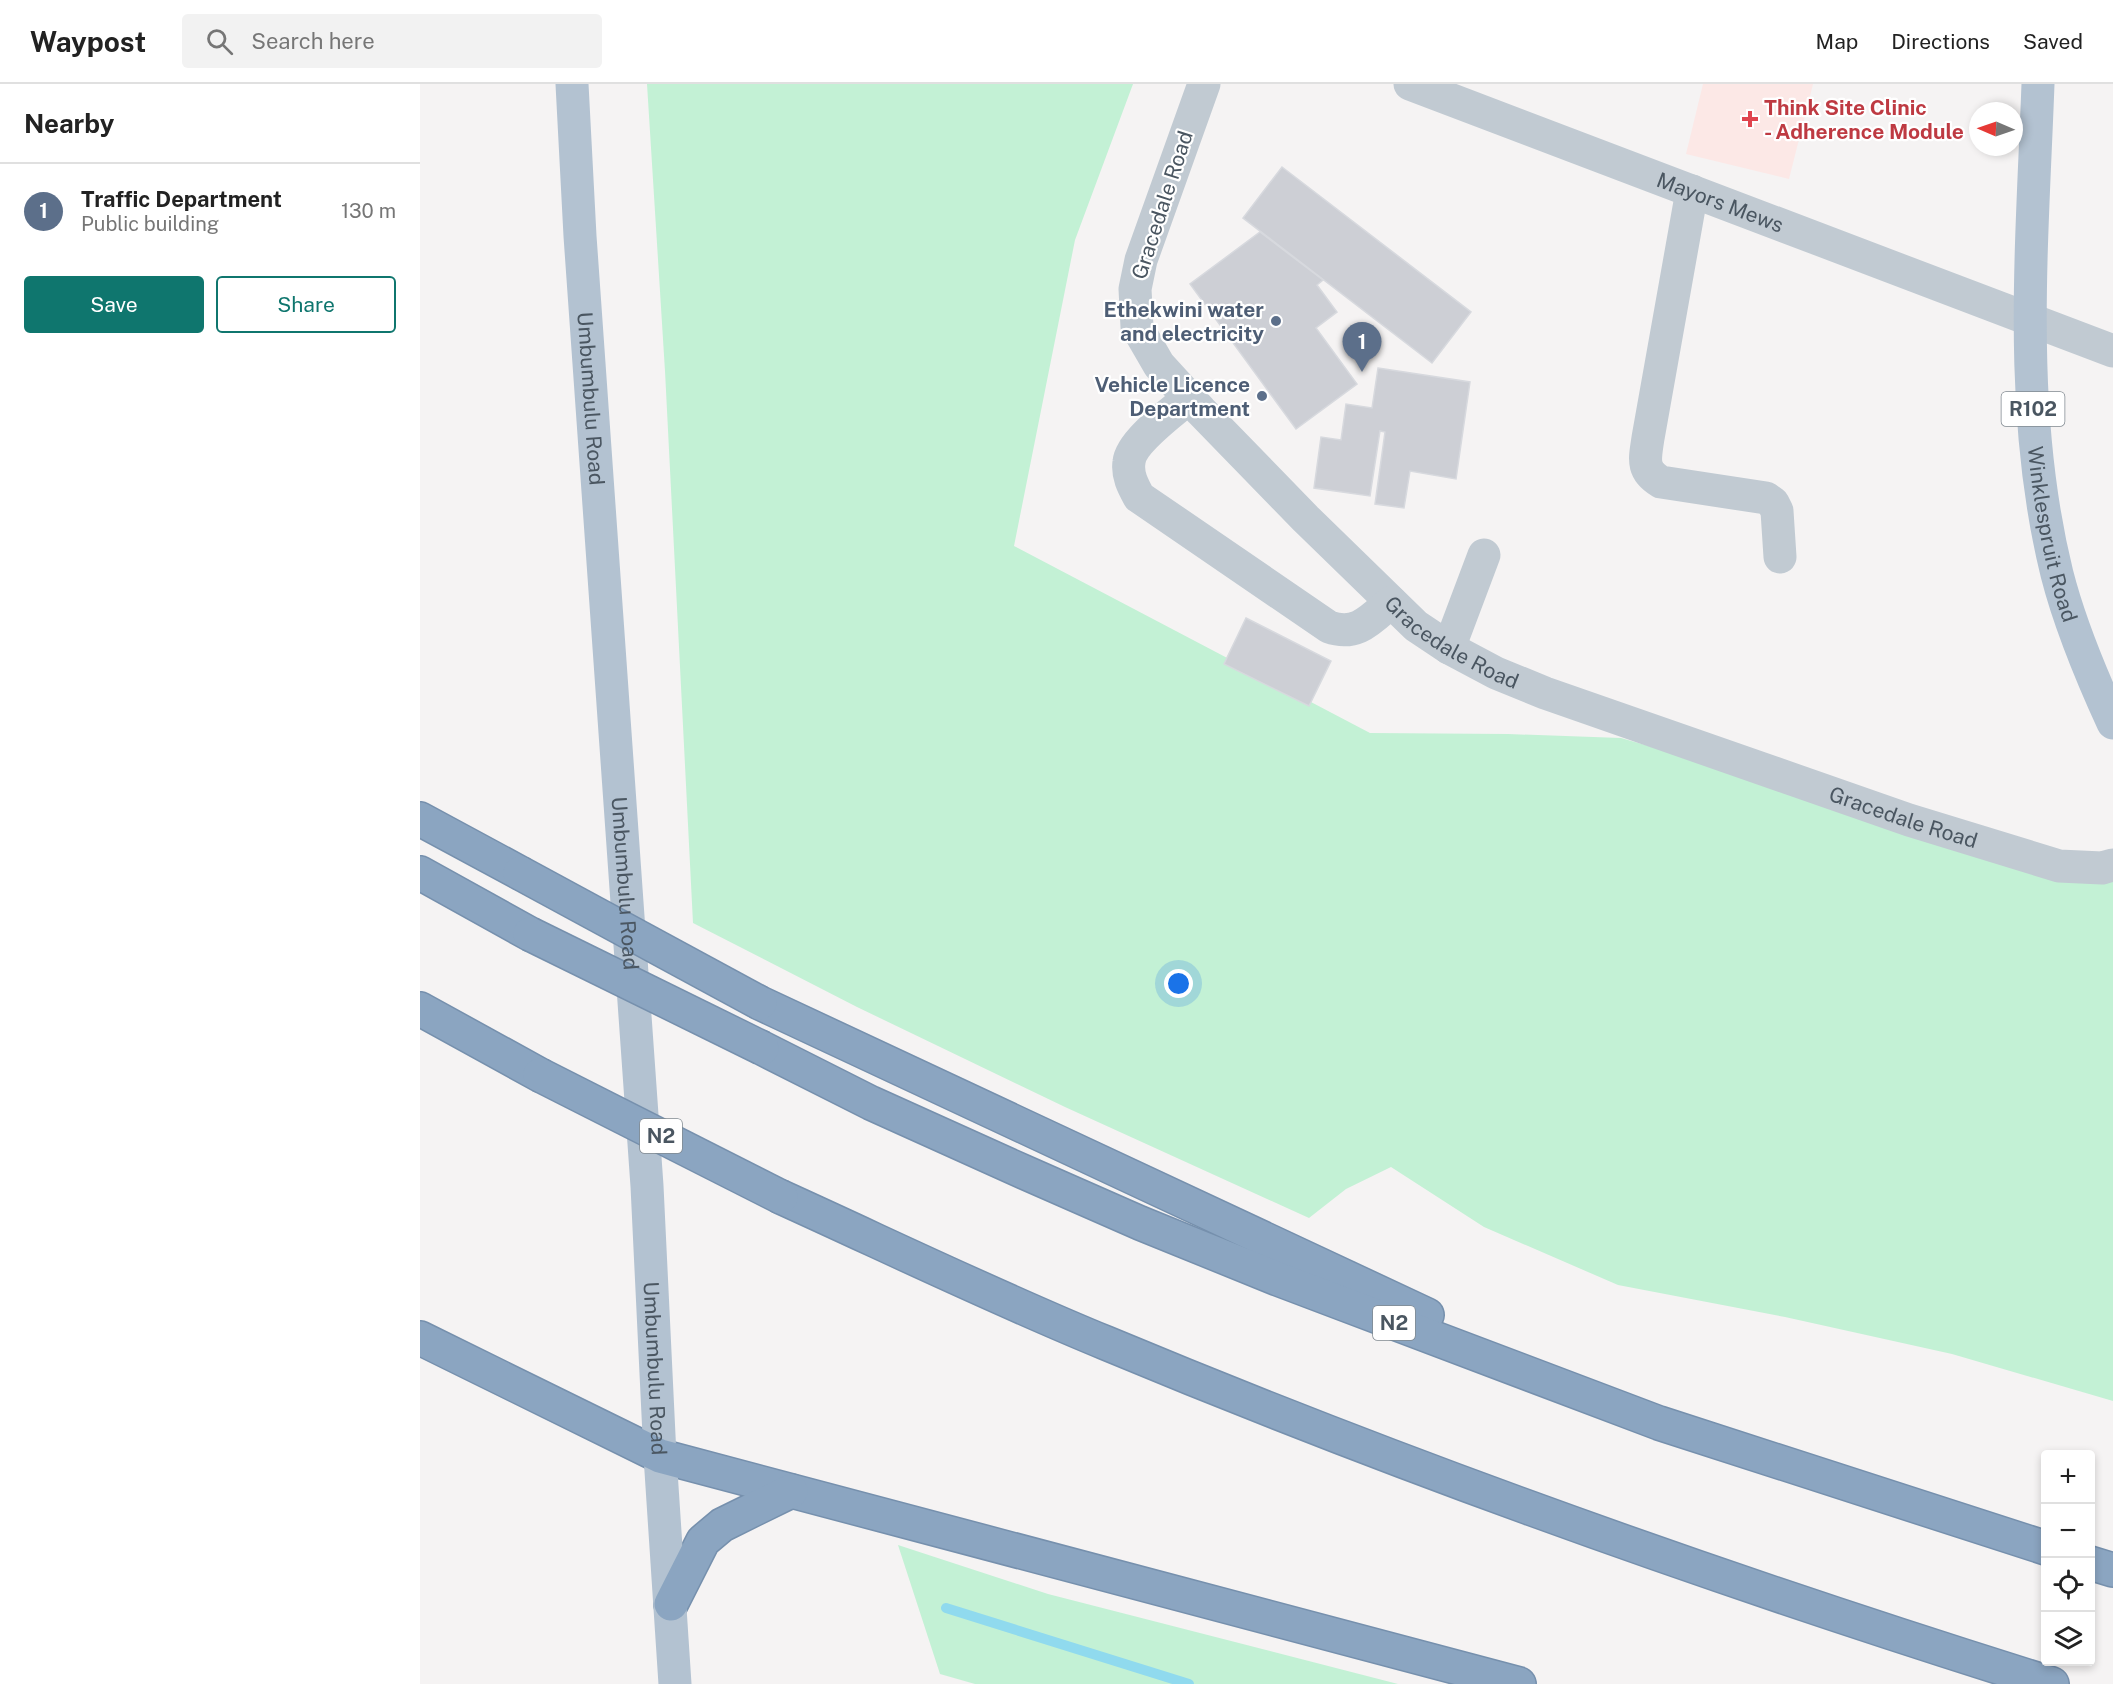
<!DOCTYPE html>
<meta charset="utf-8">
<style>
body{margin:0;font-family:"Public Sans",sans-serif;background:#f2f2f2;color:#222}
.controls{position:absolute;right:18px;bottom:18px;display:grid;overflow:hidden;border-radius:6px;box-shadow:0 3px 9px #0003}
.controls button{width:54px;height:54px;display:grid;place-items:center;padding:0;border:0;border-bottom:2px solid #e0e0e0;background:#fff;color:#222;font:30px sans-serif}
.compass{position:absolute;left:1549px;top:18px;width:54px;height:54px;border-radius:50%;background:#fff;box-shadow:0 3px 9px #0003;rotate:272deg}
.you{position:absolute;left:759px;top:900px;width:21px;height:21px;margin:-15px;border:4px solid #fff;border-radius:50%;background:#1a73e8;box-shadow:0 0 0 9px #1a73e833}
.badge{display:grid;place-items:center;width:39px;height:39px;border-radius:50%;background:#0f766e;color:#fff;font-size:20px;font-weight:700}
.pin{position:absolute;translate:-50% -50px;filter:drop-shadow(0 2px 3px #0008)}
.pin::after{content:'';position:absolute;top:32px;width:21px;height:18px;background:inherit;clip-path:polygon(0 0,100% 0,50% 100%)}
.list{margin:0;padding:0;list-style:none}
h2{display:flex;justify-content:space-between;align-items:center;height:78px;margin:0;padding:0 24px;font-size:26px}
h2 small{font-size:20px;font-weight:400;color:#767676}
.list li{display:grid;grid-template-columns:39px 1fr auto;gap:18px;align-items:center;box-sizing:border-box;height:96px;padding:0 24px;border-top:2px solid #e0e0e0}
.list b{display:block;font-size:22px;white-space:nowrap}
.list p{margin:0;font-size:20px;white-space:nowrap;color:#767676}
.list em{font-size:20px;font-style:normal;color:#767676}
.actions{display:flex;gap:12px;padding:18px 24px}
.actions a{flex:1;padding:14px 0;border:2px solid #0f766e;border-radius:6px;text-align:center;font-size:21px;color:#0f766e}
.actions .main{background:#0f766e;color:#fff}
.icon{flex:none;width:33px;height:33px;fill:none;stroke:currentColor;stroke-width:2;stroke-linecap:round;stroke-linejoin:round}
.map{position:relative;flex:none;width:1693px;height:1600px;overflow:hidden}
header{display:flex;align-items:center;gap:36px;box-sizing:border-box;height:84px;padding:0 30px;background:#fff;border-bottom:2px solid #e0e0e0}
header strong{font-size:28px}
nav{display:flex;gap:33px;margin-inline-start:auto;font-size:21px}
.search{width:420px;height:54px;background:#f2f2f2;display:flex;align-items:center;gap:15px;box-sizing:border-box;padding:0 21px;border-radius:6px;color:#767676;font-size:22px}
main{display:flex}
aside{flex:1;background:#fff}
.map>svg:first-child{display:block}
.medical{fill:#fce8e6}
.green{fill:#c3f1d5}
.lines{fill:none;stroke-linecap:round;stroke-linejoin:round}
.stream{stroke:#90daee;stroke-width:10}
.building{fill:#cdcfd5;stroke:#d7d9de;stroke-width:1.5}
.highway-casing{stroke:#7690ad;stroke-width:36}
.minor{stroke:#c1cad2;stroke-width:33}
.major{stroke:#b3c2d1;stroke-width:33}
.highway{stroke:#8ba5c1;stroke-width:33}
.highway-bridge-casing{stroke:#7690ad;stroke-width:36;stroke-linecap:butt}
.highway-bridge{stroke:#8ba5c1;stroke-width:33}
.health-dot{fill:#e0444e;stroke:#fff;stroke-width:2}
.service-dot{fill:#5c6f8a;stroke:#fff;stroke-width:2}
.labels{text-anchor:middle;dominant-baseline:central;stroke-width:4.5;stroke-linejoin:round;paint-order:stroke}
.shield{fill:#fff;stroke:#808990;stroke-width:1.5}
.shield-label{font-size:20px;font-weight:bold;fill:#4a5661}
.health-label{font-size:21px;font-weight:bold;fill:#be3a42;stroke:#fff;text-anchor:start}
.street-label{font-size:21px;fill:#4a5661;stroke:#fff}
.service-label{font-size:21px;font-weight:bold;fill:#4e5e75;stroke:#fff;text-anchor:end}
</style>
<header>
<strong>Waypost</strong>
<div class="search"><svg class="icon" aria-label="search" viewBox="0 0 24 24"><circle cx="10" cy="10" r="6"/><path d="M15 15l6 6"/></svg>Search here</div>
<nav><a>Map</a><a>Directions</a><a>Saved</a></nav>
</header>
<main>
<aside>
<h2>Nearby<small></small></h2>
<ul class="list">
<li><span class="badge" style="background:#5c6f8a">1</span><div><b>Traffic Department</b><p>Public building</p></div><em>130 m</em></li>
</ul>
<div class="actions"><a class="main">Save</a><a>Share</a></div>
</aside>
<div class="map">
<svg width="1693" height="1600" viewBox="0 0 1693 1600">
<rect width="100%" height="100%" fill="#f5f3f3"/>
<path class="medical" d="M1283,0H1393L1369,95L1266,70Z"/>
<g class="green">
<path d="M227,0H713L655,156L594,462L950,649L1088,650L1201,654L1693,796V1317L1532,1270L1365,1233L1198,1201L1064,1143L971,1083L926,1105L889,1134L645,1023L437,923L273,839L245,287Z"/>
<path d="M478,1461L628,1510L978,1600H555L520,1590Z"/>
</g>
<g class="lines">
<path class="stream" d="M526,1524L769,1600"/>
</g>
<g class="building">
<path d="M862,83L1051,228L1012,279L823,134Z"/>
<path d="M840,148L903,196L897,201L917,228L896,244L937,300L876,345L770,200Z"/>
<path d="M958,284L1050,298L1036,395L990,387L984,424L955,420L965,348L960,347L950,412L894,404L901,353L921,356L926,320L952,324Z"/>
<path d="M826,534L911,577L889,622L804,580Z"/>
</g>
<g class="lines">
<g class="highway-casing">
<g id="highway">
<path d="M0,735L100,789"/>
<path d="M0,789L110,850"/>
<path d="M340,919L1007,1231"/>
<path d="M0,925L120,991"/>
<path d="M342,964L451,1019L604,1088L720,1139L858,1195L1239,1339L1626,1464"/>
<path d="M361,1113C469,1162 576,1214 686,1259C995,1388 1312,1500 1632,1600"/>
<path d="M0,1254L240,1372L1099,1600"/>
<path d="M1670,1479L1693,1486"/>
<path d="M251,1520L283,1457L302,1441L371,1407"/>
</g>
</g>
<g class="minor">
<path id="s1" d="M784,0L721,176L715,205L717,243L739,281L781,327L886,435L996,542L1029,564L1076,589L1125,609L1489,736L1639,782L1682,784L1693,781"/>
<path id="s2" d="M990,0L1693,267"/>
<path d="M1272,107L1228,354C1225,375 1221,386 1241,398L1346,414L1353,419L1357,427L1360,473"/>
<path d="M770,313C754,327 711,357 709,378C707,391 713,402 719,413L909,543C937,553 951,535 971,518"/>
<path d="M1029,564L1064,471"/>
</g>
<g class="major">
<path id="s3" d="M152,0L160,152L227,1102L240,1372L255,1600"/>
<path id="s4" d="M1618,0C1612,163 1597,329 1637,490C1650,541 1671,591 1693,639"/>
</g>
<use href="#highway" class="highway"/>
<g class="highway-bridge-casing">
<g id="highway-bridge">
<path d="M100,789L340,919"/>
<path d="M110,850L342,964"/>
<path d="M120,991L361,1113"/>
</g>
</g>
<use href="#highway-bridge" class="highway-bridge"/>
</g>
<path class="health-dot" d="M1327 26h6v6h6v6h-6v6h-6v-6h-6v-6h6z"/>
<g class="service-dot">
<circle cx="856" cy="237" r="6"/>
<circle cx="842" cy="312" r="6"/>
</g>
<g class="labels">
<g class="shield">
<rect x="1581.5" y="308" width="63" height="34" rx="4.5"/>
<rect x="220" y="1035" width="42" height="34" rx="4.5"/>
<rect x="953" y="1222" width="42" height="34" rx="4.5"/>
</g>
<g class="shield-label">
<text x="1613" y="325">R102</text>
<text x="241" y="1052">N2</text>
<text x="974" y="1239">N2</text>
</g>
<g class="health-label">
<text x="1344" y="23">Think Site Clinic<tspan x="1344" dy="24">- Adherence Module</tspan></text>
</g>
<g class="street-label">
<text stroke="none"><textPath href="#s2" startOffset="332">Mayors Mews</textPath></text>
<text transform="translate(742 121) rotate(-72)">Gracedale Road</text>
<text stroke="none"><textPath href="#s3" startOffset="315">Umbumbulu Road</textPath></text>
<text stroke="none"><textPath href="#s4" startOffset="452">Winklespruit Road</textPath></text>
<text stroke="none"><textPath href="#s1" startOffset="704">Gracedale Road</textPath></text>
<text stroke="none"><textPath href="#s1" startOffset="1190">Gracedale Road</textPath></text>
<text stroke="none"><textPath href="#s3" startOffset="801">Umbumbulu Road</textPath></text>
<text stroke="none"><textPath href="#s3" startOffset="1287">Umbumbulu Road</textPath></text>
</g>
<g class="service-label">
<text x="844" y="225">Ethekwini water<tspan x="844" dy="24">and electricity</tspan></text>
<text x="830" y="300">Vehicle Licence<tspan x="830" dy="24">Department</tspan></text>
</g>
</g>
</svg>
<div class="controls">
<button>+</button>
<button>−</button>
<button><svg class="icon" aria-label="locate" viewBox="0 0 24 24"><circle cx="12" cy="12" r="6"/><path d="M12 2v4M12 18v4M2 12h4M18 12h4"/></svg></button>
<button><svg class="icon" aria-label="layers" viewBox="0 0 24 24"><path d="M12 4l9 5-9 5-9-5zM3 14l9 5 9-5"/></svg></button>
</div>
<svg class="compass" viewBox="-18 -18 36 36"><path d="M0-13l5 13h-10z" fill="#e53935"/><path d="M0 13l5-13h-10z" fill="#767676"/></svg>
<div class="you"></div>
<div class="pin badge" style="left:942px;top:288px;background:#5c6f8a">1</div>
</div>
</main>
